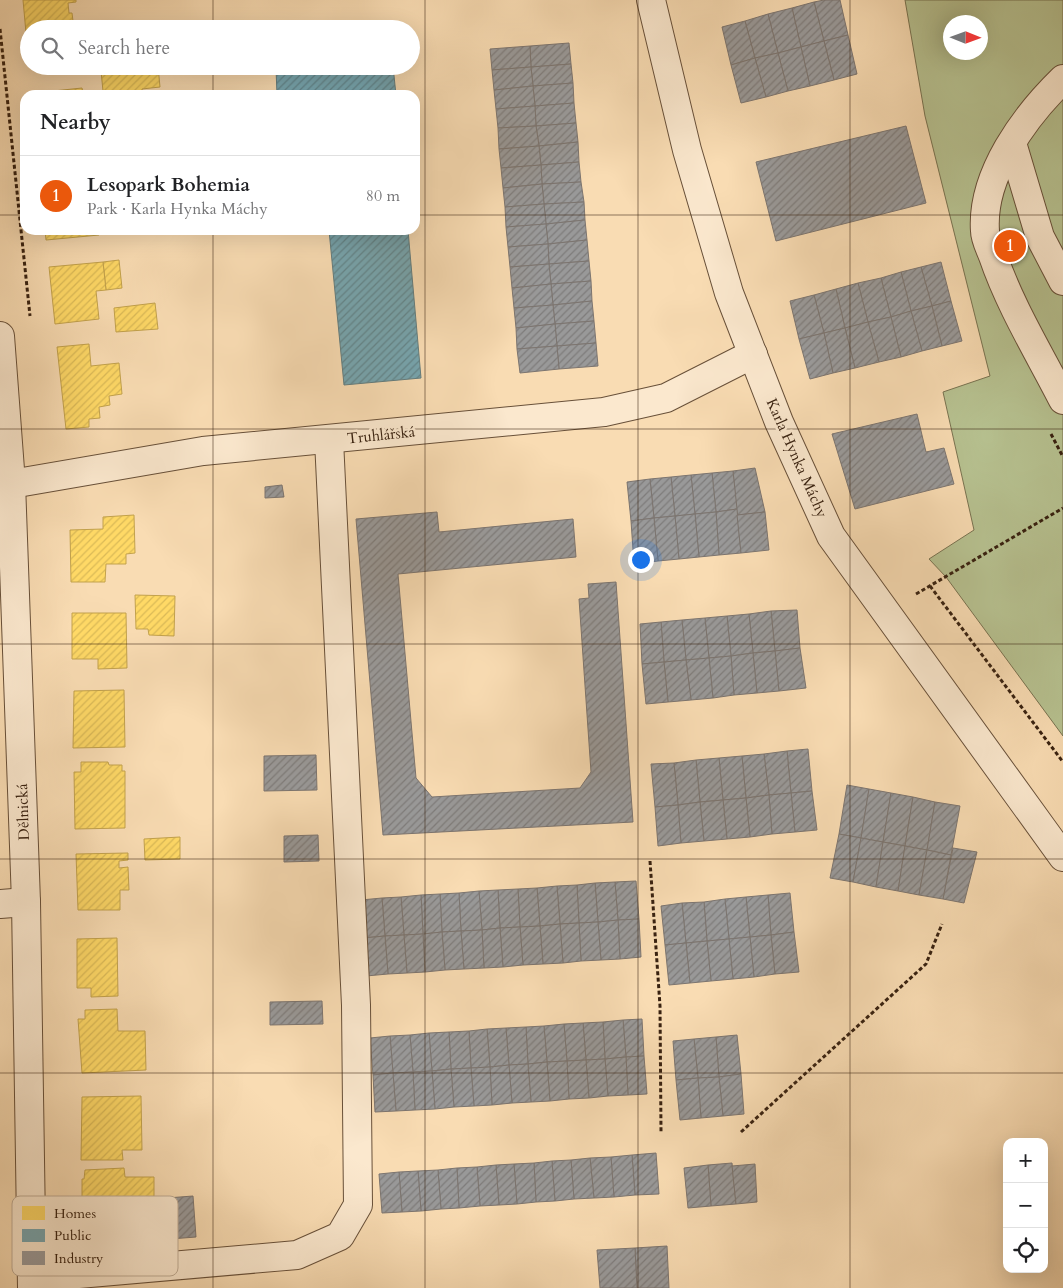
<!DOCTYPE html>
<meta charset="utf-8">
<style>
body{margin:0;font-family:Cardo,serif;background:#f2f2f2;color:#202124}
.controls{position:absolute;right:15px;bottom:15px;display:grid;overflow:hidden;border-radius:10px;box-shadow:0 5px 20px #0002}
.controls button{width:45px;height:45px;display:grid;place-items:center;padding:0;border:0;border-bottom:1px solid #e0e0e0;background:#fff;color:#202124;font:25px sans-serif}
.compass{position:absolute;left:943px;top:15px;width:45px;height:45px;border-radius:50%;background:#fff;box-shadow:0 5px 20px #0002;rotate:91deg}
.you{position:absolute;left:640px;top:559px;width:18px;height:18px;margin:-12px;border:4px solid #fff;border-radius:50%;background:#1a73e8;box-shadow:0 0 0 8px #1a73e833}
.badge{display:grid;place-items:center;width:32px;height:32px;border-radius:50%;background:#ea580c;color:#fff;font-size:16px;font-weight:700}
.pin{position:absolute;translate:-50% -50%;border:2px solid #fff;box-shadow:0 1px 5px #0006}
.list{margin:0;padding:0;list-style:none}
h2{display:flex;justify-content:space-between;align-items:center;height:65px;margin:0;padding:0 20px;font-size:21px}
h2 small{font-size:16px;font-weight:400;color:#757577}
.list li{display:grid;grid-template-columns:32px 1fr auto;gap:15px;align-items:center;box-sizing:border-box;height:80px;padding:0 20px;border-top:1px solid #e0e0e0}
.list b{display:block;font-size:19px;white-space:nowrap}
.list p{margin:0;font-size:16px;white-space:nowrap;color:#757577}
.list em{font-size:16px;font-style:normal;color:#757577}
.icon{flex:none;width:28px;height:28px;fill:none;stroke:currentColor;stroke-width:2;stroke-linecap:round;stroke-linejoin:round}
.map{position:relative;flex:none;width:1063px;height:1288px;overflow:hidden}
.search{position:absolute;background:#fff;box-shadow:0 5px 20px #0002;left:20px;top:20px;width:400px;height:55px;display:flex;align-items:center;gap:12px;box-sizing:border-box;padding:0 18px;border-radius:28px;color:#757577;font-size:19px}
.panel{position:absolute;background:#fff;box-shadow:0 5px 20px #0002;left:20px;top:90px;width:400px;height:145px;border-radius:15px}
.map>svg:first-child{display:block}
.park{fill:#b7c291;stroke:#787250;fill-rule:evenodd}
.homes{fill:url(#homes-hatch);stroke:#c3a24c}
.public{fill:url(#public-hatch);stroke:#637d7f}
.industry{fill:url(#industry-hatch);stroke:#7c7570}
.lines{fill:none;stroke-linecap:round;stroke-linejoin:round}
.minor-casing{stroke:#685039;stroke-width:30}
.path{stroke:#382110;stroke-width:3;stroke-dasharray:4 2.5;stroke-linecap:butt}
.minor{stroke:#fbe8ce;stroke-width:28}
.grid{fill:none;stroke:#382110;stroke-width:1;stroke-opacity:0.55}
.labels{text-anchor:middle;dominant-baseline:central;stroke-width:5;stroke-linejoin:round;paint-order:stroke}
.street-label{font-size:15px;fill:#382110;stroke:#fbe8ce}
.key{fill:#fbe8ce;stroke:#c0ac95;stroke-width:1}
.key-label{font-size:14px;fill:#382110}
</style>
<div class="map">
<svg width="1063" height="1288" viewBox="0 0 1063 1288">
<defs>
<pattern id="homes-hatch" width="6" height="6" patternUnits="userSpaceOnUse" patternTransform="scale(1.25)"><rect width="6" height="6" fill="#ffd966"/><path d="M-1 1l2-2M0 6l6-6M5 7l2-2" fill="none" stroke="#dbba57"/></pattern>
<pattern id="public-hatch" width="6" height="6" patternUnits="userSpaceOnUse" patternTransform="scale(1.25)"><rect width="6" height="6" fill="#76a5af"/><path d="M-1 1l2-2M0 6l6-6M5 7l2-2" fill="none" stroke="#62868d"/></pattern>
<pattern id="industry-hatch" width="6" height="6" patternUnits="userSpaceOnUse" patternTransform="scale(1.25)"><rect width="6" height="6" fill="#999"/><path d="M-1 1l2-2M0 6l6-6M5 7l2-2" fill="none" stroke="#7e7c7b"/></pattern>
</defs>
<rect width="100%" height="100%" fill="#f9dcb3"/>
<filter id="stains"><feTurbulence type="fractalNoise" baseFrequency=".004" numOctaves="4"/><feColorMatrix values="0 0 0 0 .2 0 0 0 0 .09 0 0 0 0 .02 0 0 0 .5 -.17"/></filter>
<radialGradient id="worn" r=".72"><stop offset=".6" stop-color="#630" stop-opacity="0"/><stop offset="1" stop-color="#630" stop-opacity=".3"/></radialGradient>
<path class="park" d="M905,0H1063V736L946,577L929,559L974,530L943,392L990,376L925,116ZM950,22H980V52H950Z"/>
<g class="homes">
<path d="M23,0H76V2L68,3L69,13H72L74,29H29L28,55Z"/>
<path d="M158,66L160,87L142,89L143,95H34V93L82,88L83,93L103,91L101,71Z"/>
<path d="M45,230H99V235L46,240Z"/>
<path d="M119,260L122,288L106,290L103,262Z"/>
<path d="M103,262L106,290L96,291L99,319L55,324L49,267Z"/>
<path d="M155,303L158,329L116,332L114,308Z"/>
<path d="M89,344L91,366L119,363L122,394L109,396L110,405L99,407L100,418L89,419V427L66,429L57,347Z"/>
<path d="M134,515L135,553L126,554V564H106L105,582H71L70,530L103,529V517Z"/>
<path d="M135,595L175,596L174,636L149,635L148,629H136Z"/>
<path d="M72,613H126L127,668L98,669V659H72Z"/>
<path d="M124,690L125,747L73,748L74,691Z"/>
<path d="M81,762H108L109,765H122V771H125V828L75,829L74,772H81Z"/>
<path d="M180,837V859L145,860L144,839Z"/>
<path d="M128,853V860L119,861V868L128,867L129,890H120V910H78L76,854Z"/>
<path d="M117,938L118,996L91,997V988H77V939Z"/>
<path d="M117,1009L118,1031H145L146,1070L82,1073L78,1019H85V1010Z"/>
<path d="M141,1096L142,1150H122L123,1160H81L82,1097Z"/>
<path d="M124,1168L125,1177H154V1203H135V1223H109V1231H86V1224H82V1179H84L85,1170Z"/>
</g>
<g class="public">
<path d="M298,66H393L396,95H277L276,68Z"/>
<path d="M329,230H408L421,378L344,385Z"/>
</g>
<g class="industry">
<path d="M824,0H840L848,35L824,41L814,2Z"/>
<path d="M814,2L824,41L801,47L792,8Z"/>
<path d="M792,8L801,47L778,53L768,14Z"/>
<path d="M768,14L778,53L755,58L745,21Z"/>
<path d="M745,21L755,58L731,65L722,27Z"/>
<path d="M848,35L857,74L834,80L824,41Z"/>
<path d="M824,41L834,80L810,86L801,47Z"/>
<path d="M569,43L571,64L531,67L530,46Z"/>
<path d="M530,46L531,67L492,70L490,49Z"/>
<path d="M801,47L810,86L788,91L778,53Z"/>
<path d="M778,53L788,91L766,97L755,58Z"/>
<path d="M755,58L766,97L741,103L731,65Z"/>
<path d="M571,64L573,83L533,86L531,67Z"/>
<path d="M101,66H142V67L101,71Z"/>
<path d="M531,67L533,86L494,90L492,70Z"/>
<path d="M573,83L574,103L535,106L533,86Z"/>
<path d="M533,86L535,106L496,109L494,90Z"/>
<path d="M574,103L576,123L536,126L535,106Z"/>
<path d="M535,106L536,126L498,128L496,109Z"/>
<path d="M576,123L578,142L539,146L536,126Z"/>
<path d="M536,126L539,146L499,149L498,128Z"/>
<path d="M906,126L926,203L776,241L756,162Z"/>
<path d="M578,142L579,162L541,165L539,146Z"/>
<path d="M539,146L541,165L501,168L499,149Z"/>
<path d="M579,162L581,182L542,184L541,165Z"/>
<path d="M541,165L542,184L503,188L501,168Z"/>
<path d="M581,182L584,202L544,204L542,184Z"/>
<path d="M542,184L544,204L505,207L503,188Z"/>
<path d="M584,202L585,220L546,224L544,204Z"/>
<path d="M544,204L546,224L506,227L505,207Z"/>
<path d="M585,220L587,240L548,244L546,224Z"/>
<path d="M546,224L548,244L508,247L506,227Z"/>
<path d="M587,240L589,261L549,264L548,244Z"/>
<path d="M548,244L549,264L510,267L508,247Z"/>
<path d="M589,261L591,281L551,284L549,264Z"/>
<path d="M941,262L951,301L932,306L921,267Z"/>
<path d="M549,264L551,284L512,288L510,267Z"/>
<path d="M921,267L932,306L911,311L901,272Z"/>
<path d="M901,272L911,311L891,317L881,278Z"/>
<path d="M881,278L891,317L868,322L858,283Z"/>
<path d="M591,281L592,301L553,305L551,284Z"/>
<path d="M858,283L868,322L845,328L836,289Z"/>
<path d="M551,284L553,305L514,308L512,288Z"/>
<path d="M836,289L845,328L824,333L814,295Z"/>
<path d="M814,295L824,333L799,339L790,301Z"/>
<path d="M592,301L594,321L555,324L553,305Z"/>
<path d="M951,301L962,341L942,346L932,306Z"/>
<path d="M553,305L555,324L516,328L514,308Z"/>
<path d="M932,306L942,346L922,351L911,311Z"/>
<path d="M911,311L922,351L901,357L891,317Z"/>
<path d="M891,317L901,357L879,362L868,322Z"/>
<path d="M594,321L596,343L557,346L555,324Z"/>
<path d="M868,322L879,362L855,368L845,328Z"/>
<path d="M555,324L557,346L517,349L516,328Z"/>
<path d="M845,328L855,368L833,373L824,333Z"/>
<path d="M824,333L833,373L810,379L799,339Z"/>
<path d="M596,343L598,366L559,369L557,346Z"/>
<path d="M557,346L559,369L520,373L517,349Z"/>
<path d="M917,414L926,452L944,448L954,484L855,509L832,434Z"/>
<path d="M755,468L765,512L737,515L733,471Z"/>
<path d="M733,471L737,509L716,512L712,473Z"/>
<path d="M712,473L716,512L695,514L691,475Z"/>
<path d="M691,475L695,514L675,516L671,477Z"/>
<path d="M671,477L675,516L654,518L650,479Z"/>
<path d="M650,479L654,518L631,521L627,482Z"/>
<path d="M282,485L284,497L265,498V487Z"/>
<path d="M737,509L741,553L719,555L716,512Z"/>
<path d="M437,512L439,532L573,519L576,557L398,574L416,778L432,797L580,788L591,772L579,599L589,598L588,584L616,582L633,822L383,835L356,519Z"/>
<path d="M716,512L719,555L699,557L695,514Z"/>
<path d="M765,512L769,550L741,553L737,515Z"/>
<path d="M695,514L699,557L679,559L675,516Z"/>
<path d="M675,516L679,559L658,561L654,518Z"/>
<path d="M654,518L658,561L634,564L631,521Z"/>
<path d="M797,610L800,648L775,651L771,611Z"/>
<path d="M771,611L775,651L753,653L749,614Z"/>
<path d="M749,614L753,653L731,656L727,616Z"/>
<path d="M727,616L731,656L709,658L705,618Z"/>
<path d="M705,618L709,658L686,660L682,620Z"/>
<path d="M682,620L686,660L664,662L661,622Z"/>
<path d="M661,622L664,662L642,664L640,624Z"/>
<path d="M800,648L806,688L779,691L775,651Z"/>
<path d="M775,651L779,691L757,693L753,653Z"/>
<path d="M753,653L757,693L734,695L731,656Z"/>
<path d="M731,656L734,695L713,698L709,658Z"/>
<path d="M709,658L713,698L691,700L686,660Z"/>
<path d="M686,660L691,700L668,702L664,662Z"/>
<path d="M664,662L668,702L646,704L642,664Z"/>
<path d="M808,749L812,791L791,793L787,751Z"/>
<path d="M787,751L791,793L769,795L764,754Z"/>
<path d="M764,754L769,795L746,798L742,756Z"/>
<path d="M316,755L317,790L264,791V756Z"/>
<path d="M742,756L746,798L723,800L719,758Z"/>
<path d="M719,758L723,800L700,802L696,760Z"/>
<path d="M696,760L700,802L678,805L674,763Z"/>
<path d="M674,763L678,805L655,807L651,764Z"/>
<path d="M847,785L869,789L861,838L839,834Z"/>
<path d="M869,789L891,793L883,842L861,838Z"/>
<path d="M812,791L817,830L795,832L791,793Z"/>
<path d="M791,793L795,832L772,834L769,795Z"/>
<path d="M891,793L913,797L905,846L883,842Z"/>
<path d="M769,795L772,834L750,837L746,798Z"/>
<path d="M913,797L935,802L927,850L905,846Z"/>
<path d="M746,798L750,837L727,839L723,800Z"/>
<path d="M723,800L727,839L704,841L700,802Z"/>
<path d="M700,802L704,841L681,843L678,805Z"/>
<path d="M935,802L960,806L951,855L927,850Z"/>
<path d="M678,805L681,843L658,846L655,807Z"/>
<path d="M839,834L861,838L853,882L830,878Z"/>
<path d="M318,835L319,861L284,862V836Z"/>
<path d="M861,838L883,842L876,887L853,882Z"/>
<path d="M883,842L905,846L898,891L876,887Z"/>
<path d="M905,846L927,850L919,895L898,891Z"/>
<path d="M953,848L977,852L964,903L943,899Z"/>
<path d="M927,850L951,855L943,899L919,895Z"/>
<path d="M636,881L639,919L618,920L615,882Z"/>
<path d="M615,882L618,920L598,922L595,883Z"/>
<path d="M595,883L598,922L579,923L577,885Z"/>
<path d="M577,885L579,923L560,924L557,886Z"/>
<path d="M557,886L560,924L540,926L537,888Z"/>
<path d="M537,888L540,926L520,927L518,889Z"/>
<path d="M518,889L520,927L500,928L498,890Z"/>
<path d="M498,890L500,928L482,930L479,891Z"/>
<path d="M479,891L482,930L461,931L459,893Z"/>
<path d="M459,893L461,931L442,932L440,894Z"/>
<path d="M790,893L794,932L771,935L768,895Z"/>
<path d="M440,894L442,932L423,934L421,895Z"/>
<path d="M421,895L423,934L404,935L401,897Z"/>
<path d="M768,895L771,935L750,937L746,897Z"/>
<path d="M401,897L404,935L385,936L382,898Z"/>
<path d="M746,897L750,937L729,939L725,899Z"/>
<path d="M382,898L385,936L363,938L361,900Z"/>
<path d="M725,899L729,939L707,941L704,902Z"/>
<path d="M704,902L707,941L686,943L682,903Z"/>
<path d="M682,903L686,943L665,945L661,906Z"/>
<path d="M639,919L641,957L620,959L618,920Z"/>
<path d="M618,920L620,959L601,960L598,922Z"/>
<path d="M598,922L601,960L581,961L579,923Z"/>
<path d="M579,923L581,961L563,963L560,924Z"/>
<path d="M560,924L563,963L543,964L540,926Z"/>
<path d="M540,926L543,964L523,965L520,927Z"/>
<path d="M520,927L523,965L503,967L500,928Z"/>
<path d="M500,928L503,967L484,968L482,930Z"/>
<path d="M482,930L484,968L464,969L461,931Z"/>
<path d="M461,931L464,969L445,970L442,932Z"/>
<path d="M442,932L445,970L425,972L423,934Z"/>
<path d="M794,932L799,972L775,974L771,935Z"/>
<path d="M423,934L425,972L407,973L404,935Z"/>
<path d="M404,935L407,973L388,974L385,936Z"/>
<path d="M771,935L775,974L754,977L750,937Z"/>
<path d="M385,936L388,974L366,976L363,938Z"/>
<path d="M750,937L754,977L733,979L729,939Z"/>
<path d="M729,939L733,979L711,981L707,941Z"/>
<path d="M707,941L711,981L690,983L686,943Z"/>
<path d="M686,943L690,983L669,985L665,945Z"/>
<path d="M322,1001L323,1024L270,1025V1002Z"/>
<path d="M642,1019L644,1056L626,1057L623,1020Z"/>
<path d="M623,1020L626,1057L605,1059L603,1022Z"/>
<path d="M603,1022L605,1059L586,1060L583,1023Z"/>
<path d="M583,1023L586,1060L567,1061L564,1024Z"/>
<path d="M564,1024L567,1061L547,1062L544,1026Z"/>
<path d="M544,1026L547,1062L528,1064L526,1027Z"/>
<path d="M526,1027L528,1064L509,1065L506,1028Z"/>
<path d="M506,1028L509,1065L490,1067L487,1029Z"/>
<path d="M487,1029L490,1067L471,1068L469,1031Z"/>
<path d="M469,1031L471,1068L451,1069L449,1032Z"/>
<path d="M449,1032L451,1069L432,1071L429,1033Z"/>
<path d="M429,1033L432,1071L413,1072L410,1035Z"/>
<path d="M410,1035L413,1072L393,1073L390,1036Z"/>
<path d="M737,1035L741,1074L719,1077L716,1037Z"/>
<path d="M390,1036L393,1073L373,1075L370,1038Z"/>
<path d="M716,1037L719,1077L698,1078L694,1039Z"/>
<path d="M694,1039L698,1078L676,1080L673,1041Z"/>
<path d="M644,1056L647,1094L628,1095L626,1057Z"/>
<path d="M626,1057L628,1095L608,1096L605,1059Z"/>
<path d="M605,1059L608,1096L589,1098L586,1060Z"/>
<path d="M586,1060L589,1098L569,1099L567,1061Z"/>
<path d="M567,1061L569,1099L550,1101L547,1062Z"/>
<path d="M547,1062L550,1101L531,1102L528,1064Z"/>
<path d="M528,1064L531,1102L512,1103L509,1065Z"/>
<path d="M509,1065L512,1103L492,1105L490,1067Z"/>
<path d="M490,1067L492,1105L474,1106L471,1068Z"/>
<path d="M471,1068L474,1106L454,1107L451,1069Z"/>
<path d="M451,1069L454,1107L435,1109L432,1071Z"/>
<path d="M432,1071L435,1109L415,1110L413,1072Z"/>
<path d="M413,1072L415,1110L396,1111L393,1073Z"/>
<path d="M393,1073L396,1111L375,1112L373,1075Z"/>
<path d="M741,1074L744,1114L723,1116L719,1077Z"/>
<path d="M719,1077L723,1116L701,1118L698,1078Z"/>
<path d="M698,1078L701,1118L680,1120L676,1080Z"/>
<path d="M656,1153L659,1194L635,1195L632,1155Z"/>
<path d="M632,1155L635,1195L614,1197L611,1157Z"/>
<path d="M611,1157L614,1197L594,1198L590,1158Z"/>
<path d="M590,1158L594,1198L574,1199L571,1160Z"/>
<path d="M571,1160L574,1199L555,1201L552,1161Z"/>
<path d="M552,1161L555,1201L536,1202L534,1163Z"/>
<path d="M534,1163L536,1202L517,1204L514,1164Z"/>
<path d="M732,1163L736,1204L711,1206L708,1165Z"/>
<path d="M514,1164L517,1204L499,1205L496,1165Z"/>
<path d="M755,1164L757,1202L736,1204L732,1166Z"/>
<path d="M496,1165L499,1205L480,1206L477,1167Z"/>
<path d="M708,1165L711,1206L688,1208L684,1168Z"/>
<path d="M477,1167L480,1206L459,1208L457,1168Z"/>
<path d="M457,1168L459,1208L441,1209L438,1170Z"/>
<path d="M438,1170L441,1209L421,1211L418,1171Z"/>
<path d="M418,1171L421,1211L402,1212L399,1172Z"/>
<path d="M399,1172L402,1212L382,1213L379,1174Z"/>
<path d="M193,1196L196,1237L170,1239L167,1198Z"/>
<path d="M667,1246L669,1288H637L635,1248Z"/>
<path d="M635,1248L637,1288H600L597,1250Z"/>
</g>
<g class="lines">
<g class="minor-casing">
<g id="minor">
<path d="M651,0L687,150L729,293L779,422L831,536L1063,857"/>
<path d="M1063,79C1025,116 981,175 985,231C985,239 990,248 993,256C1010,306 1039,353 1063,400"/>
<path d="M1012,143L1040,237L1063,281"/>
<path d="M0,336L11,483L26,902L32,1288"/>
<path d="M0,486L203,451L604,412L666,398L753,354"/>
<path d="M0,904L26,902"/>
<path d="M33,1278L297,1255L340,1236L358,1205L356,1005L329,440"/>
</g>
</g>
<g class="path">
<path d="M0,29L30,316"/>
<path d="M1051,434L1063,457"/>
<path d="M930,586L1063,762"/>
<path d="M916,594L1063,508"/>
<path d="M650,861L660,1006L661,1132"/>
<path d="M741,1132L926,964L942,924"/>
</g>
<use href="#minor" class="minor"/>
</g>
<path class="grid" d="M213,0V29M425,0V1288M638,0V1288M850,0V1288M213,66V95M0,215H25M415,215H1063M213,230V1288M0,429H1063M0,644H1063M0,859H1063M0,1073H1063"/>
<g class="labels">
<g class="street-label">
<text transform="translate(381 435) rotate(-6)">Truhlářská</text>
<text transform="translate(797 458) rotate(66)">Karla Hynka Máchy</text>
<text transform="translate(23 812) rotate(-92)">Dělnická</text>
</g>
</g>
<rect x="12" y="1196" width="166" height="80" rx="8" class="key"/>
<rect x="22" y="1206" width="23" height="14" fill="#ffd966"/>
<rect x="22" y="1229" width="23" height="13" fill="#76a5af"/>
<rect x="22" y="1251" width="23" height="14" fill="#999"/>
<g class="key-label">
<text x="54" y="1218">Homes</text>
<text x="54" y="1240">Public</text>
<text x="54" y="1263">Industry</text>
</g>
<rect width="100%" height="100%" filter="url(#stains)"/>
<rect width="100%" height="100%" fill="url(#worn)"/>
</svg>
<div class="controls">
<button>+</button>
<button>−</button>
<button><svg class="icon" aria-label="locate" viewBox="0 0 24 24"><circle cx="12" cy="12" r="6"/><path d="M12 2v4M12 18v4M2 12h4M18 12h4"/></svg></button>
</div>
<svg class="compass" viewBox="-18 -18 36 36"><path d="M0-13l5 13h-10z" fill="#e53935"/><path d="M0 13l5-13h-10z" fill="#757577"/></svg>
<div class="you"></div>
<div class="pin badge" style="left:1010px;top:246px">1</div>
<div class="search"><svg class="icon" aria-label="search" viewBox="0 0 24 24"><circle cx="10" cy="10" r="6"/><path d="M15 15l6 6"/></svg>Search here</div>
<section class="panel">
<h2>Nearby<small></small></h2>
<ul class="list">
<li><span class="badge">1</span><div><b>Lesopark Bohemia</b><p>Park · Karla Hynka Máchy</p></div><em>80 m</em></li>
</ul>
</section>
</div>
